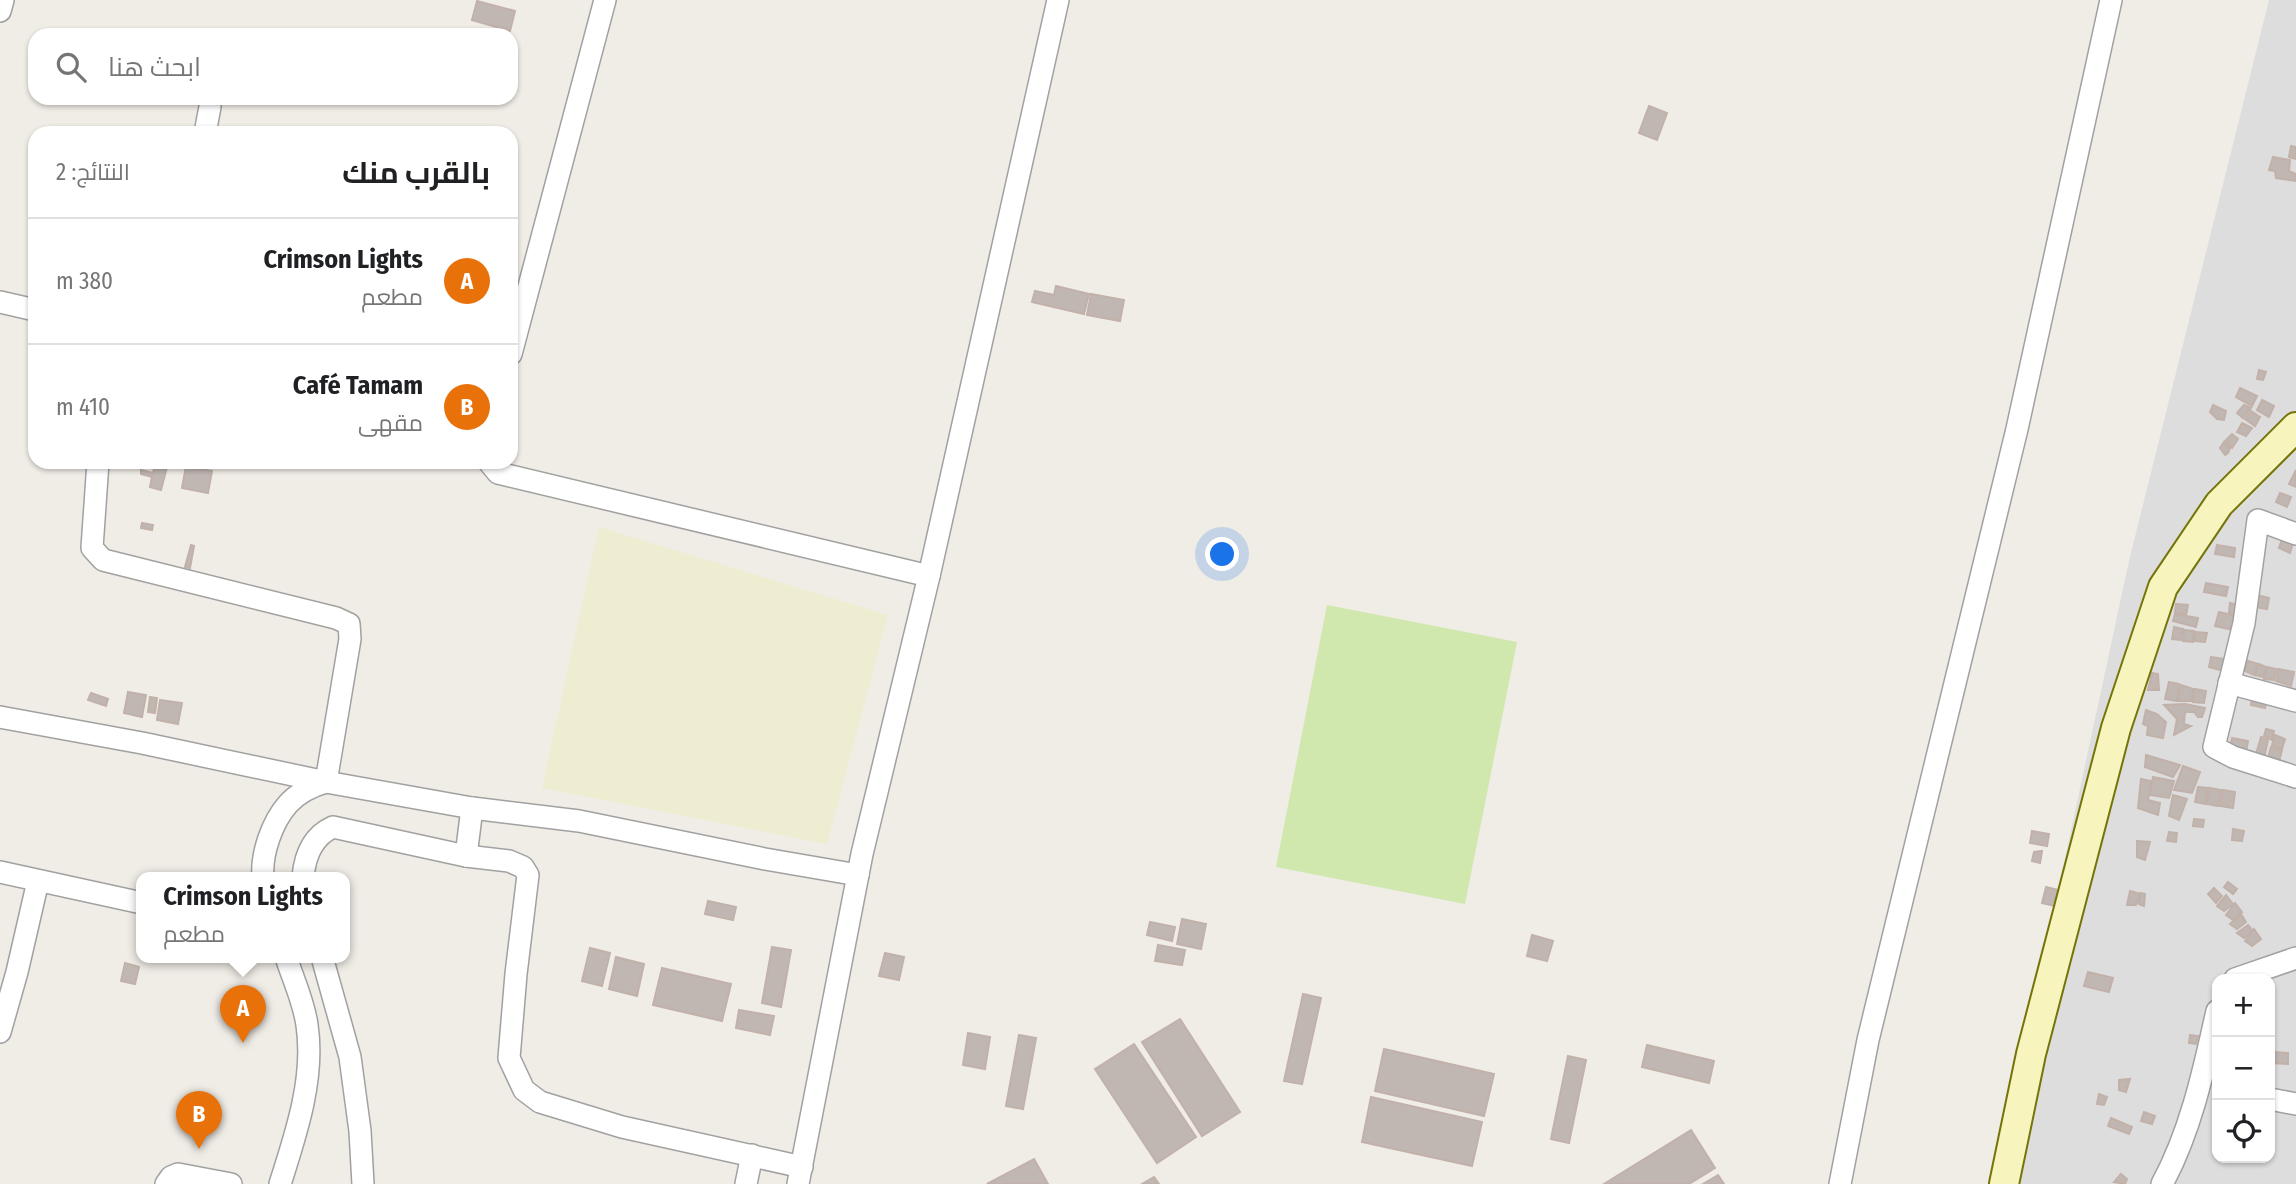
<!DOCTYPE html>
<html lang="ar">
<meta charset="utf-8">
<style>
body{margin:0;font-family:"Fira Sans Condensed",Cairo,sans-serif;background:#f2f2f2;color:#202124;direction:rtl}
.controls{position:absolute;right:21px;bottom:21px;display:grid;overflow:hidden;border-radius:14px;box-shadow:0 2px 5px #0004}
.controls button{width:63px;height:63px;display:grid;place-items:center;padding:0;border:0;border-bottom:2px solid #e0e0e0;background:#fff;color:#202124;font:35px sans-serif}
.you{position:absolute;left:1223px;top:555px;width:24px;height:24px;margin:-18px;border:5px solid #fff;border-radius:50%;background:#1a73e8;box-shadow:0 0 0 10px #1a73e833}
.badge{display:grid;place-items:center;width:46px;height:46px;border-radius:50%;background:#0b8043;color:#fff;font-size:23px;font-weight:700}
.pin{position:absolute;translate:-50% -58px;filter:drop-shadow(0 2px 4px #0008)}
.pin::after{content:'';position:absolute;top:37px;width:24px;height:21px;background:inherit;clip-path:polygon(0 0,100% 0,50% 100%)}
.popup{position:absolute;left:136px;top:872px;width:214px;height:91px;box-sizing:border-box;display:grid;place-content:center;border-radius:14px;background:#fff;filter:drop-shadow(0 2px 5px #0005);font-size:23px;white-space:nowrap;color:#757577}
.popup b{font-size:26px;color:#202124}
.popup::after{content:'';position:absolute;left:50%;top:100%;margin-left:-14px;border:14px solid transparent;border-top-color:#fff}
.list{margin:0;padding:0;list-style:none}
h2{display:flex;justify-content:space-between;align-items:center;height:91px;margin:0;padding:0 28px;font-size:30px}
h2 small{font-size:23px;font-weight:400;color:#757577}
.list li{display:grid;grid-template-columns:46px 1fr auto;gap:21px;align-items:center;box-sizing:border-box;height:126px;padding:0 28px;border-top:2px solid #e0e0e0}
.list b{display:block;font-size:26px;white-space:nowrap}
.list p{margin:0;font-size:23px;white-space:nowrap;color:#757577}
.list em{font-size:23px;font-style:normal;color:#757577}
.icon{flex:none;width:38px;height:38px;fill:none;stroke:currentColor;stroke-width:2;stroke-linecap:round;stroke-linejoin:round}
.map{position:relative;flex:none;width:2296px;height:1184px;overflow:hidden;direction:ltr}
.search{position:absolute;background:#fff;box-shadow:0 2px 5px #0004;left:28px;top:28px;width:490px;height:77px;display:flex;align-items:center;gap:18px;box-sizing:border-box;padding:0 24px;border-radius:21px;color:#757577;font-size:26px}
.panel{position:absolute;background:#fff;box-shadow:0 2px 5px #0004;left:28px;top:126px;width:490px;height:343px;border-radius:21px;direction:rtl}
.map>svg:first-child{display:block}
.residential{fill:#dedddd;fill-rule:evenodd}
.farmland{fill:#eeedd2}
.grass{fill:#d0e8ae}
.building{fill:#c0b7b3;stroke:#c1b1a9;stroke-width:2}
.lines{fill:none;stroke-linecap:round;stroke-linejoin:round}
.street-casing{stroke:#a1a1a1;stroke-width:24}
.secondary-casing{stroke:#747409;stroke-width:32}
.street{stroke:#fff;stroke-width:21}
.secondary{stroke:#f7f4bd;stroke-width:28}
</style>
<div class="map">
<svg width="2296" height="1184" viewBox="0 0 2296 1184">
<rect width="100%" height="100%" fill="#f0ece6"/>
<path class="residential" d="M2269,0H2296V1184H1995L2129,561ZM2217,979H2270V1158H2217Z"/>
<path class="farmland" d="M599,527L888,615L827,844L542,788Z"/>
<path class="grass" d="M1327,605L1517,642L1465,904L1276,867Z"/>
<g class="building">
<path d="M477,1L515,11L510,31L472,20Z"/>
<path d="M1649,106L1667,113L1657,140L1639,133Z"/>
<path d="M2291,146L2296,147V159L2289,157Z"/>
<path d="M2273,157L2290,160L2289,171L2296,174V181L2276,178L2275,171L2269,170Z"/>
<path d="M1056,286L1089,294L1084,314L1032,302L1035,291L1054,295Z"/>
<path d="M1091,294L1124,300L1120,321L1087,315Z"/>
<path d="M2259,370L2266,372L2263,380L2257,379Z"/>
<path d="M2240,388L2257,396L2252,406L2236,397Z"/>
<path d="M2262,400L2274,406L2269,417L2257,410Z"/>
<path d="M2213,405L2226,411L2224,420L2217,419L2210,412Z"/>
<path d="M2244,405L2251,408L2243,418L2237,413Z"/>
<path d="M2251,411L2260,417L2255,426L2245,419Z"/>
<path d="M2242,423L2252,428L2246,436L2237,432Z"/>
<path d="M2232,434L2238,439L2232,448L2225,441Z"/>
<path d="M2224,442L2230,448L2228,453L2225,455L2220,448Z"/>
<path d="M155,464L167,467L161,490L150,487L152,477L141,474V470L153,473Z"/>
<path d="M186,466L212,471L208,493L182,488Z"/>
<path d="M2296,470V487L2289,484Z"/>
<path d="M2280,493L2291,497L2287,507L2276,502Z"/>
<path d="M142,523L153,525L152,530L141,528Z"/>
<path d="M2283,536L2294,539L2290,553L2279,548Z"/>
<path d="M191,545L194,546L190,568L185,567Z"/>
<path d="M2217,545L2235,548L2234,557L2215,554Z"/>
<path d="M2206,583L2228,587L2226,596L2204,592Z"/>
<path d="M2257,595L2269,598L2267,609L2255,607Z"/>
<path d="M2230,603L2238,605L2236,615L2229,613Z"/>
<path d="M2176,604L2188,605L2186,615L2175,613Z"/>
<path d="M2219,612L2237,616L2233,630L2215,626Z"/>
<path d="M2175,614L2198,618L2196,627L2173,621Z"/>
<path d="M2174,627L2183,629L2181,640L2172,639Z"/>
<path d="M2184,630L2194,631L2193,642L2183,641Z"/>
<path d="M2195,632L2207,633L2205,642L2195,641Z"/>
<path d="M2211,657L2225,659L2220,670L2209,667Z"/>
<path d="M2248,661L2258,664L2254,675L2245,671Z"/>
<path d="M2259,664L2266,667L2263,677L2255,675Z"/>
<path d="M2267,667L2276,669L2274,680L2264,679Z"/>
<path d="M2278,669L2294,672L2291,686L2276,681Z"/>
<path d="M2152,673L2158,674L2159,690H2148Z"/>
<path d="M2169,682L2179,684L2177,701L2165,699Z"/>
<path d="M2181,685L2193,689L2192,701H2178Z"/>
<path d="M2195,689L2206,691L2204,703L2193,702Z"/>
<path d="M128,692L146,695L142,717L124,713Z"/>
<path d="M2253,692L2268,695L2265,708L2251,705Z"/>
<path d="M91,693L108,699L106,706L88,700Z"/>
<path d="M150,697L157,698L155,713L148,712Z"/>
<path d="M160,700L182,703L178,724L157,720Z"/>
<path d="M2185,704L2205,708L2202,717H2198L2194,712H2185L2184,724L2191,726L2174,735L2177,719L2164,705Z"/>
<path d="M2146,710L2157,714L2166,722L2163,738L2147,735L2148,726L2143,724Z"/>
<path d="M2266,729L2274,731L2272,740L2264,736Z"/>
<path d="M2275,735L2285,739L2282,749L2272,745Z"/>
<path d="M2261,737L2268,740L2264,758L2256,754Z"/>
<path d="M2232,738L2248,741L2244,764L2228,759Z"/>
<path d="M2271,747L2282,750L2279,762L2268,758Z"/>
<path d="M2146,755L2180,765L2173,777L2145,767Z"/>
<path d="M2183,766L2200,772L2192,793L2174,790Z"/>
<path d="M2153,777L2174,781L2169,798L2150,795Z"/>
<path d="M2141,779L2151,781L2148,800L2160,803L2158,815L2138,808Z"/>
<path d="M2198,787L2208,788L2206,804L2195,802Z"/>
<path d="M2210,788L2221,790L2218,806L2207,804Z"/>
<path d="M2223,790L2235,792L2233,808L2220,806Z"/>
<path d="M2173,795L2187,799L2179,820L2169,816Z"/>
<path d="M2194,819L2204,820L2203,827L2193,826Z"/>
<path d="M2233,829L2244,831L2242,841L2232,840Z"/>
<path d="M2032,831L2049,834L2047,846L2030,843Z"/>
<path d="M2169,832L2177,833L2176,842L2167,841Z"/>
<path d="M2137,841L2150,842L2145,860L2137,857Z"/>
<path d="M2042,851L2040,863L2032,861L2034,852Z"/>
<path d="M2228,882L2237,889L2233,894L2224,887Z"/>
<path d="M2046,887L2058,890L2055,906L2042,903Z"/>
<path d="M2214,888L2222,896L2216,903L2208,894Z"/>
<path d="M2130,891L2140,894L2136,905H2127Z"/>
<path d="M2140,893L2145,894L2144,906L2139,904Z"/>
<path d="M2226,895L2233,904L2224,911L2217,906Z"/>
<path d="M708,901L736,907L733,920L705,914Z"/>
<path d="M2235,903L2242,912L2233,920L2226,915Z"/>
<path d="M2241,914L2246,922L2237,929L2230,924Z"/>
<path d="M1182,919L1206,924L1201,949L1177,944Z"/>
<path d="M1150,922L1175,927L1172,941L1147,935Z"/>
<path d="M2248,925L2253,931L2244,938L2237,933Z"/>
<path d="M2254,929L2261,939L2252,946L2245,941Z"/>
<path d="M1532,935L1553,941L1547,961L1527,956Z"/>
<path d="M1158,945L1185,950L1182,965L1155,961Z"/>
<path d="M772,947L791,950L781,1007L762,1003Z"/>
<path d="M590,948L610,953L602,986L582,981Z"/>
<path d="M885,953L904,957L899,980L879,976Z"/>
<path d="M616,957L644,964L637,996L609,989Z"/>
<path d="M125,963L139,967L135,984L121,981Z"/>
<path d="M662,968L731,984L722,1021L653,1005Z"/>
<path d="M2088,972L2113,978L2109,992L2084,986Z"/>
<path d="M1303,994L1321,998L1302,1084L1284,1081Z"/>
<path d="M739,1010L774,1016L770,1035L736,1028Z"/>
<path d="M1180,1019L1240,1112L1202,1136L1142,1042Z"/>
<path d="M968,1033L990,1037L985,1069L963,1065Z"/>
<path d="M1019,1035L1036,1038L1023,1109L1006,1106Z"/>
<path d="M2190,1035L2198,1036L2196,1044L2189,1043Z"/>
<path d="M1134,1044L1196,1137L1157,1163L1095,1069Z"/>
<path d="M1647,1045L1714,1061L1709,1083L1642,1067Z"/>
<path d="M1384,1049L1494,1074L1484,1116L1375,1091Z"/>
<path d="M2273,1052L2288,1053V1064L2272,1063Z"/>
<path d="M1568,1056L1586,1060L1569,1143L1551,1139Z"/>
<path d="M2130,1079L2126,1092L2119,1090V1080Z"/>
<path d="M2099,1094L2107,1097L2104,1105L2097,1104Z"/>
<path d="M1371,1097L1482,1122L1472,1166L1362,1142Z"/>
<path d="M2144,1112L2155,1116L2152,1124L2141,1121Z"/>
<path d="M2111,1118L2132,1127L2129,1134L2108,1126Z"/>
<path d="M1691,1130L1715,1168L1689,1184H1604Z"/>
<path d="M1034,1159L1048,1184H987Z"/>
<path d="M2121,1174L2127,1179L2125,1184L2114,1182Z"/>
<path d="M1718,1175L1724,1184H1703Z"/>
<path d="M1154,1177L1159,1184H1142Z"/>
</g>
<g class="lines">
<g class="street-casing">
<g id="street">
<path d="M0,11L3,0"/>
<path d="M205,133L210,107"/>
<path d="M0,302L35,310"/>
<path d="M511,354L605,0"/>
<path d="M98,462L92,548L103,560L336,618L349,624L350,639L326,782C312,786 298,793 288,804C272,822 261,854 263,877"/>
<path d="M489,462L498,473L929,576"/>
<path d="M2296,534L2258,520L2244,623L2214,747L2233,757L2296,777"/>
<path d="M2229,683L2296,701"/>
<path d="M0,717L142,743L326,782L472,808L579,821L765,859L858,875"/>
<path d="M466,856L472,808"/>
<path d="M0,872L142,903"/>
<path d="M303,877C305,855 313,836 333,827L466,856L509,861L523,867L528,875L516,974L509,1058L524,1090L540,1102L622,1127L802,1167"/>
<path d="M322,957L350,1057L360,1131L363,1184"/>
<path d="M2235,979L2296,958"/>
<path d="M0,1032L17,972L38,881"/>
<path d="M2270,1099L2296,1104"/>
<path d="M166,1184L171,1177L178,1174L231,1184"/>
<path d="M280,1184C296,1134 315,1078 307,1025C304,1002 293,979 286,957"/>
<path d="M746,1184L752,1155"/>
<path d="M798,1184L862,854L929,576L1058,0"/>
<path d="M1840,1184L1868,1040L2017,429L2111,0"/>
<path d="M2162,1184C2191,1131 2204,1069 2217,1011"/>
</g>
</g>
<g class="secondary-casing">
<path id="secondary" d="M2004,1184L2031,1054L2116,728L2163,587L2219,504L2296,427"/>
</g>
<use href="#street" class="street"/>
<use href="#secondary" class="secondary"/>
</g>
</svg>
<div class="controls">
<button>+</button>
<button>−</button>
<button><svg class="icon" aria-label="locate" viewBox="0 0 24 24"><circle cx="12" cy="12" r="6"/><path d="M12 2v4M12 18v4M2 12h4M18 12h4"/></svg></button>
</div>
<div class="you"></div>
<div class="pin badge" style="left:243px;top:1043px;background:#e8710a">A</div>
<div class="popup"><b>Crimson Lights</b>مطعم</div>
<div class="pin badge" style="left:199px;top:1149px;background:#e8710a">B</div>
<div class="search"><svg class="icon" aria-label="search" viewBox="0 0 24 24"><circle cx="10" cy="10" r="6"/><path d="M15 15l6 6"/></svg>ابحث هنا</div>
<section class="panel">
<h2>بالقرب منك<small>النتائج: 2</small></h2>
<ul class="list">
<li><span class="badge" style="background:#e8710a">A</span><div><b>Crimson Lights</b><p>مطعم</p></div><em>380 m</em></li>
<li><span class="badge" style="background:#e8710a">B</span><div><b>Café Tamam</b><p>مقهى</p></div><em>410 m</em></li>
</ul>
</section>
</div>
